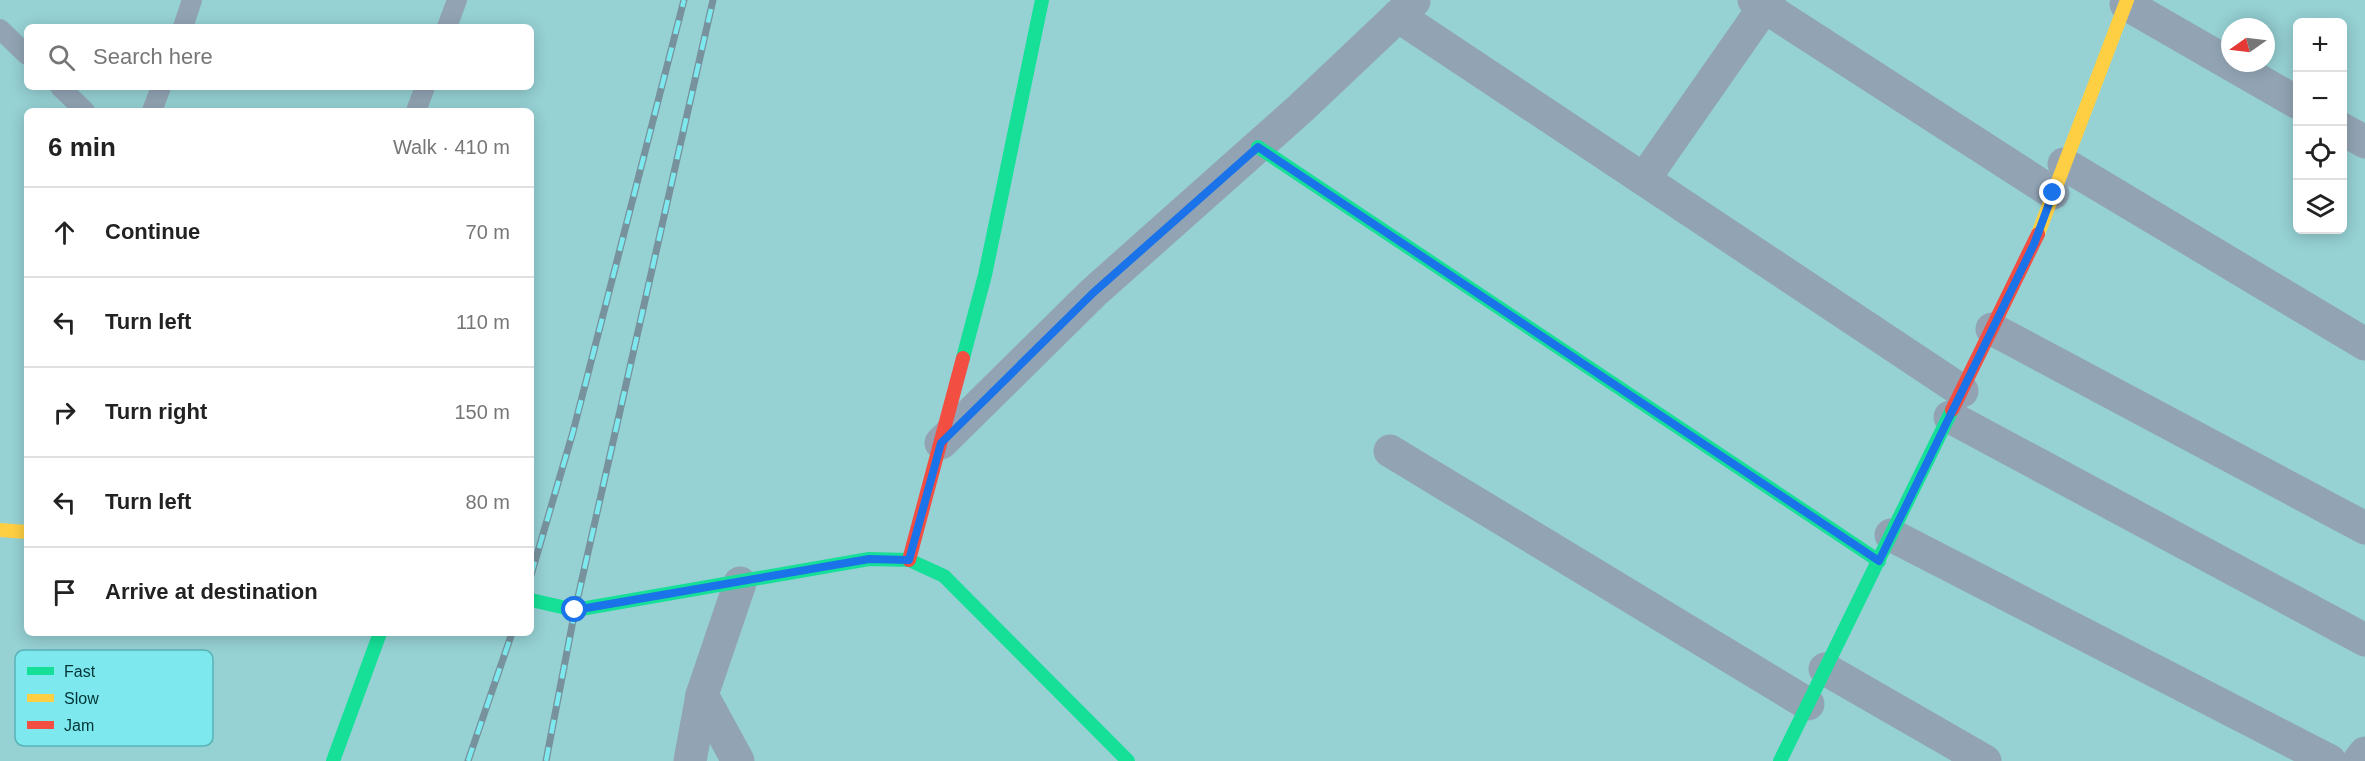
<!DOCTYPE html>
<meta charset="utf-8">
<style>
body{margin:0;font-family:Helvetica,sans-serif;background:#f6f6f6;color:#222}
.controls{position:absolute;right:18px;top:18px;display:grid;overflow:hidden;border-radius:9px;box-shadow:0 3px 15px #0003}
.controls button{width:54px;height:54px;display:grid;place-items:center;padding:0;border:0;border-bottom:2px solid #e0e0e0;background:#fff;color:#222;font:30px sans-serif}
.compass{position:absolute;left:2221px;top:18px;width:54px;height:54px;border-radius:50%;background:#fff;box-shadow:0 3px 15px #0003;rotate:256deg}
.stop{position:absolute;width:18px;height:18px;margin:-14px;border:4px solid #1a73e8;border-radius:50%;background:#fff}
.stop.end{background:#1a73e8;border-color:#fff;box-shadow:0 2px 6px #0008}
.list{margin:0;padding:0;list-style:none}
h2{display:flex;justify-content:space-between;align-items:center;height:78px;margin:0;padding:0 24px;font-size:26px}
h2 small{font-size:20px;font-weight:400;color:#767676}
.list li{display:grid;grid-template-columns:39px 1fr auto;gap:18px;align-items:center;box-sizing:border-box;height:90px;padding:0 24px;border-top:2px solid #e0e0e0}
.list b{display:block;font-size:22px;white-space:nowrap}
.list em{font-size:20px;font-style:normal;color:#767676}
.icon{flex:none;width:33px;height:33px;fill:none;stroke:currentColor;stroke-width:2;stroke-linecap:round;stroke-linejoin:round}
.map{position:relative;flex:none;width:2365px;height:761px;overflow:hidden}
.search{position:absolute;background:#fff;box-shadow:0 3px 15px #0003;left:24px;top:24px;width:510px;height:66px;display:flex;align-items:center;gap:15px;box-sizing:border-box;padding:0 21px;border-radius:9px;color:#767676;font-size:22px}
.panel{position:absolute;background:#fff;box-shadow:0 3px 15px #0003;left:24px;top:108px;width:510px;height:528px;border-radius:9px}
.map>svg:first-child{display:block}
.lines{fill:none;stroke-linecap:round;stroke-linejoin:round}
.lane{stroke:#92a4b4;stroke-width:20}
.street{stroke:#92a4b4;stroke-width:33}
.fast{stroke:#16e098;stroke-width:14}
.slow{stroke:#ffcf43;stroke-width:14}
.jam{stroke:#f24e42;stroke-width:14}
.rail-casing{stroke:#77929c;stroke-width:7}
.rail{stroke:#7de8ed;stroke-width:4.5;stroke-dasharray:14;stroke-linecap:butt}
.route{stroke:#1a73e8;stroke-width:8}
.key{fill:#7de8ed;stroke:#58b2b6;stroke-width:1.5}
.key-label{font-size:16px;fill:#013437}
</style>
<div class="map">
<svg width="2365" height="761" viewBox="0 0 2365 761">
<rect width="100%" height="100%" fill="#96d1d4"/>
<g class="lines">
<g class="lane">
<path d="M183,27L192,0"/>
<path d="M447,27L457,0"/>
<path d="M0,29L27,55"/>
<path d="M60,87L85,111"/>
<path d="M152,111L161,87"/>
<path d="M416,111L425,87"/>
</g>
<g class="street">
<path d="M1754,0L2053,193"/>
<path d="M2126,4L2298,103"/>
<path d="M1398,16L1962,391"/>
<path d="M2342,129L2365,142"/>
<path d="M2064,164L2365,344"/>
<path d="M1644,179L1769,0"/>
<path d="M1992,329L2365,528"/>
<path d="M1950,417L2365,640"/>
<path d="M941,443L1093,293L1301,108L1414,1"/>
<path d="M1390,451L1808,704"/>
<path d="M1891,535L2330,761"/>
<path d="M1825,669L1985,761"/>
<path d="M702,695L738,761"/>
<path d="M690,761L702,695L740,583"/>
<path d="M2359,761L2365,753"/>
</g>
<g class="fast">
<path d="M1258,147L1879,561"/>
<path d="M963,358L985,275L1042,0"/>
<path d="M531,600L575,610L869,559L909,560L944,576L1128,761"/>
<path d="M333,761L380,633"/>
<path d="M1780,761L1952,410"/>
</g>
<g class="slow">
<path d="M2038,234L2127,0"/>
<path d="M0,530L27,532"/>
</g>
<g class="jam">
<path d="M1952,410L2038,234"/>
<path d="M909,560L963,358"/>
</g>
<g class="rail-casing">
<g id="rail">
<path d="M531,575L573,432L684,0"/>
<path d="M468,761L512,633"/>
<path d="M546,761L575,610L713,0"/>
</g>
</g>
<use href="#rail" class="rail"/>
</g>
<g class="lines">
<path class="route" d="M575,610L869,559L909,560L941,443L1093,293L1258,147L1879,561L2034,244L2053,193"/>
</g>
<rect x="15" y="650" width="198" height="96" rx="9" class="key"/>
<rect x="27" y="667" width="27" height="8" fill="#16e098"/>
<rect x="27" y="694" width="27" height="8" fill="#ffcf43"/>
<rect x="27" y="721" width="27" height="8" fill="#f24e42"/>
<g class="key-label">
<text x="64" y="677">Fast</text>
<text x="64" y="704">Slow</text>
<text x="64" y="731">Jam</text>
</g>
</svg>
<div class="controls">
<button>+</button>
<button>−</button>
<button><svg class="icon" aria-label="locate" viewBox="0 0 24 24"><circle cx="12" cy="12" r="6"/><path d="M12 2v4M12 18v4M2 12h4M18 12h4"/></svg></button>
<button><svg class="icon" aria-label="layers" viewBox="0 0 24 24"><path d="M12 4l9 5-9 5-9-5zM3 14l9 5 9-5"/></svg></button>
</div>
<svg class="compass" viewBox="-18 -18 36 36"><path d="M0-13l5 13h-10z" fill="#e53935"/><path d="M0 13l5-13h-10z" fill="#767676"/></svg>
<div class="stop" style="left:575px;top:610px"></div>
<div class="stop end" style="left:2053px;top:193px"></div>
<div class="search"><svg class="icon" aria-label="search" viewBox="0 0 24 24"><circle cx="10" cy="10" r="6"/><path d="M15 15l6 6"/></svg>Search here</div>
<section class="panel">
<h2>6 min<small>Walk · 410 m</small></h2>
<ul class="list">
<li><svg class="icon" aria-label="ahead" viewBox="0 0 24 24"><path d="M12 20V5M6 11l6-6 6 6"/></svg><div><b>Continue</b></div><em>70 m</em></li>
<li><svg class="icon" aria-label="left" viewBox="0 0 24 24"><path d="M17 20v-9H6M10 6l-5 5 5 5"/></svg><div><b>Turn left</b></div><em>110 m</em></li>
<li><svg class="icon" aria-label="right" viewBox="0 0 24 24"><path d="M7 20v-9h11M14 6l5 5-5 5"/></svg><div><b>Turn right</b></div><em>150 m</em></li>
<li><svg class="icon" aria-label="left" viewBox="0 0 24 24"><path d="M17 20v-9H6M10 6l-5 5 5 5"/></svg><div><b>Turn left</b></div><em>80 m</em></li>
<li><svg class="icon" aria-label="arrive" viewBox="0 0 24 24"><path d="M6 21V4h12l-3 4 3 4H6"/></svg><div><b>Arrive at destination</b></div></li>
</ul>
</section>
</div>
